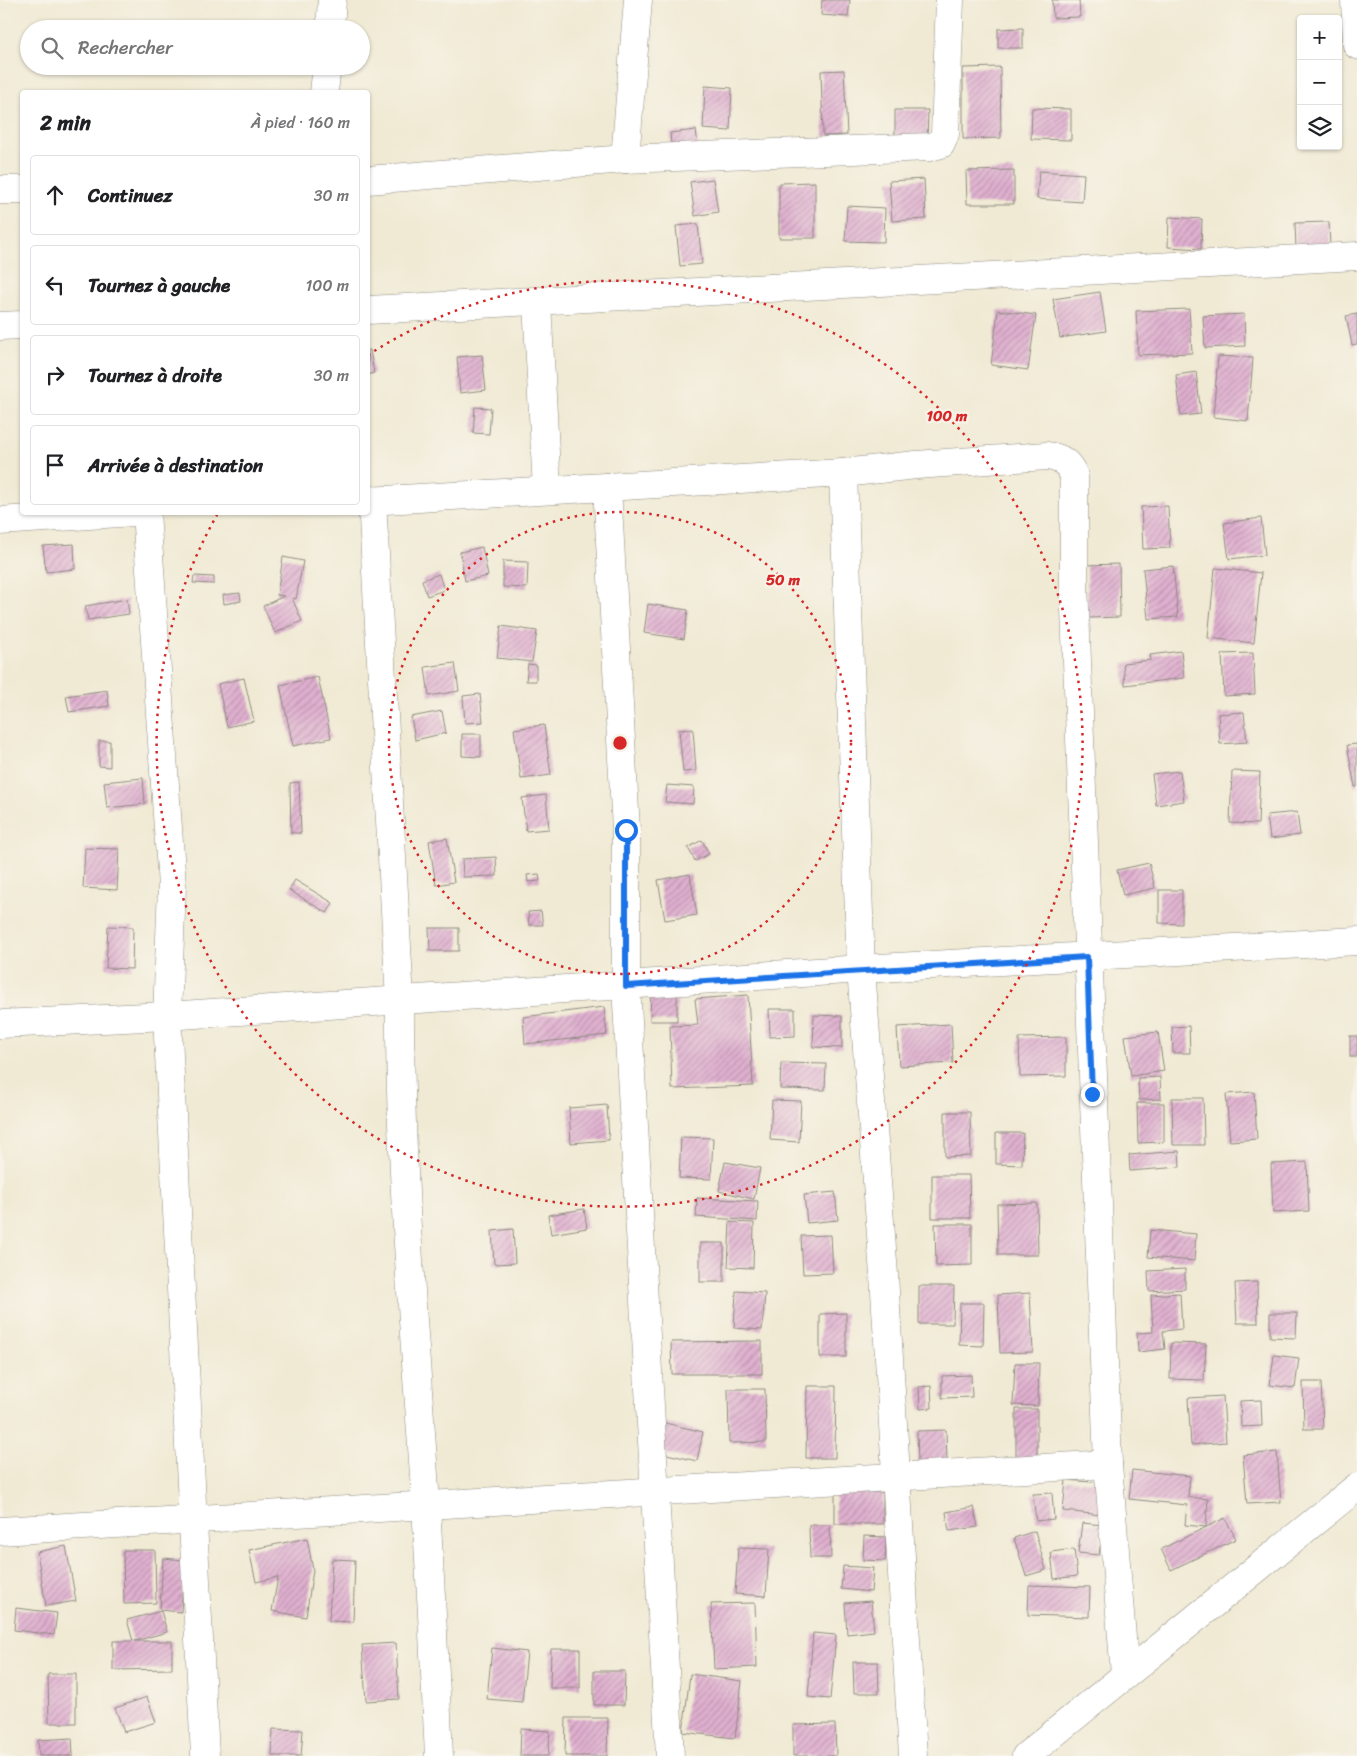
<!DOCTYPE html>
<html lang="fr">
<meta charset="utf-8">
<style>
body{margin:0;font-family:Sriracha,sans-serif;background:#f6f6f6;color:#202124}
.controls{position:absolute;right:15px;top:15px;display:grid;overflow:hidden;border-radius:5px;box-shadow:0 1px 4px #0004}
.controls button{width:45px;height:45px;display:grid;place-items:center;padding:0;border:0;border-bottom:1px solid #e0e0e0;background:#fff;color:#202124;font:25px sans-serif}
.stop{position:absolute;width:15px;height:15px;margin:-11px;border:4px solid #1a73e8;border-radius:50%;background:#fff}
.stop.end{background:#1a73e8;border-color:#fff;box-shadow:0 1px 5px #0008}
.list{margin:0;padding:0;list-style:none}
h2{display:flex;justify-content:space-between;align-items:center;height:65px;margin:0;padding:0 20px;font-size:21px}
h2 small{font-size:16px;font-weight:400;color:#757577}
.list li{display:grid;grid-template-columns:32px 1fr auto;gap:15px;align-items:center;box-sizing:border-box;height:80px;margin:0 10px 10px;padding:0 10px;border:1px solid #e0e0e0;border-radius:5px}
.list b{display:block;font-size:19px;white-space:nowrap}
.list em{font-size:16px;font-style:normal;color:#757577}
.icon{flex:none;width:28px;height:28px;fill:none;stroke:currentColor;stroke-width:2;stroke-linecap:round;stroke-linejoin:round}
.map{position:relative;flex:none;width:1357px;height:1756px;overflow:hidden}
.search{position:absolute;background:#fff;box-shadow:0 1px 4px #0004;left:20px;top:20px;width:350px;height:55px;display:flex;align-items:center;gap:12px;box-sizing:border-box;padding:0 18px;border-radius:28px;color:#757577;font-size:19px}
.panel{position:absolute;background:#fff;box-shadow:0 1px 4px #0004;left:20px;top:90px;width:350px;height:425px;border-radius:5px}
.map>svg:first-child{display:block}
.building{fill:url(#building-hatch)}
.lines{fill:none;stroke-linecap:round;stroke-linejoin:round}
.minor-casing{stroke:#8e8a80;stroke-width:29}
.minor{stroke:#fff;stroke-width:28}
.route{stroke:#1a73e8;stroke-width:6}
.ring{fill:none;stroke:#d62828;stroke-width:2.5;stroke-dasharray:2.5 5}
.centre{fill:#d62828;stroke:#f7f3e8;stroke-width:2.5}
.ring-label{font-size:15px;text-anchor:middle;font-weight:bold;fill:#d62828;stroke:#f7f3e8;stroke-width:4.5;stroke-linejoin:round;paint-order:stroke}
</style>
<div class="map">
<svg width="1357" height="1756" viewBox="0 0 1357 1756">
<defs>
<pattern id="building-hatch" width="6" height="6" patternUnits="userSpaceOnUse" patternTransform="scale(1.25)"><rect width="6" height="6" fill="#e0b0d0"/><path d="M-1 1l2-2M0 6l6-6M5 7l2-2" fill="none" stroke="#b68fa9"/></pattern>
</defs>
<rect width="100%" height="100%" fill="#f7f3e8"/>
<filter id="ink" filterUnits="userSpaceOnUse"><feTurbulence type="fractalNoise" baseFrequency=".02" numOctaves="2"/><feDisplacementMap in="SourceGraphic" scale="10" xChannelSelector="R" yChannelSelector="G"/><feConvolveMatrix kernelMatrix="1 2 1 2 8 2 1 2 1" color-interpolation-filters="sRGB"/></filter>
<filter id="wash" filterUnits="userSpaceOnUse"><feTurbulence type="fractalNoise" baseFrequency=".0096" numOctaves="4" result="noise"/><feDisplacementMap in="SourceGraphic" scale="20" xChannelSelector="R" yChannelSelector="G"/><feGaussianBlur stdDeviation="1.12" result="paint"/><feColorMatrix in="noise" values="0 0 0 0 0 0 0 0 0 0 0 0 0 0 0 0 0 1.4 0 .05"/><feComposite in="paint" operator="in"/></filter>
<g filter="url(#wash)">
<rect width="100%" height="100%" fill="#f0ead4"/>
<g id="blocks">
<g class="building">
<path d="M822,0H850L848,17L821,15Z"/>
<path d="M1052,0H1079L1080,17L1053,18Z"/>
<path d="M1023,28V48H998V29Z"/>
<path d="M1000,67L1001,138L963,139V68Z"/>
<path d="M844,70L847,135L823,136L821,71Z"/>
<path d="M705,86L732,88L730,131L703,129Z"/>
<path d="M1032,108L1071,109V140L1031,139Z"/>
<path d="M895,110H928L927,143H895Z"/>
<path d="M696,130L699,152L672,156L670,133Z"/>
<path d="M1014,170V204H967L966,171Z"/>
<path d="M1039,171L1084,174L1082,202L1037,199Z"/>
<path d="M713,179L718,212L695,216L690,182Z"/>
<path d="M924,179L926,219L892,221L889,181Z"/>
<path d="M815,182V238H779V183Z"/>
<path d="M847,206L885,208L884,242L845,241Z"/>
<path d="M1169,217L1202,219L1201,249L1168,247Z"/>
<path d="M1329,222L1330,248L1296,249L1295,223Z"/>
<path d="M698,224L702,264L680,266L676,226Z"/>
<path d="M1100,292L1106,331L1060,338L1053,299Z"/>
<path d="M1189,309L1192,353L1138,355L1136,311Z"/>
<path d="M998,310L1036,315L1028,370L991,365Z"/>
<path d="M1244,314L1245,346L1205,348L1203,316Z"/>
<path d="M1357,314V344L1352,345L1346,316Z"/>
<path d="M368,350H370L374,373L368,375Z"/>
<path d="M482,355L486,390L460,393L457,357Z"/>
<path d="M1218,356L1253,358L1248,421L1213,417Z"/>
<path d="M1196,372L1201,414L1181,416L1176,375Z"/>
<path d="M475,407L491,408L489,434L473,433Z"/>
<path d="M1168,506L1170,548L1143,549L1141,507Z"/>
<path d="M1261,518L1265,555L1229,559L1224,523Z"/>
<path d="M74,544L75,569L46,572L43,546Z"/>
<path d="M482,547L488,576L465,581L460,552Z"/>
<path d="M283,557L303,561L296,599L292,598L302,621L275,633L263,606L284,596L277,595Z"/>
<path d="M503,561L528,562L527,588L503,587Z"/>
<path d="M1119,564L1120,617L1088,618L1087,565Z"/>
<path d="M1173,566L1178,617L1148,619L1143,569Z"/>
<path d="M1215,568L1261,573L1254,643L1208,638Z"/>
<path d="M439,574L444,590L427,596L422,580Z"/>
<path d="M194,576L214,577V584L193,583Z"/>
<path d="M240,593L241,601L224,604L223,595Z"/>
<path d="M127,599L129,614L88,620L85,606Z"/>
<path d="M648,604L688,610L684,639L644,633Z"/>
<path d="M501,626L537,631L532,662L497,658Z"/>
<path d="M1181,651L1184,678L1125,685L1123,663L1151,660L1150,655Z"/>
<path d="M1253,653L1255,694L1224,696L1222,654Z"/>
<path d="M455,663L459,691L429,696L425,667Z"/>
<path d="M528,664L536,665V681H526Z"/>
<path d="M318,677L331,738L293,746L280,685Z"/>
<path d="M244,678L254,721L227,727L218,684Z"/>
<path d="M107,690L109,706L69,712L66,696Z"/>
<path d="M480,694L483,722L465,723L463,696Z"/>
<path d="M442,711L446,733L415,740L411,717Z"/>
<path d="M1244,712L1247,742L1220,744L1218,714Z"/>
<path d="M544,725L551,775L521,779L514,729Z"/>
<path d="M693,729L696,771L683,772L679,730Z"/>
<path d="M462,734H481V757L462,756Z"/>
<path d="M99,741H110V767L99,766Z"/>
<path d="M1357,744V787H1355L1347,745Z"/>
<path d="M1180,771L1184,801L1156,805L1152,774Z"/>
<path d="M1232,771L1260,772L1258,824L1230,823Z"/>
<path d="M143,778L145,804L107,808L104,782Z"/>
<path d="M299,782L301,833H291L290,783Z"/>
<path d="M667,785L694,787L693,804L665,802Z"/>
<path d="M546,795L549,829L526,831L522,798Z"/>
<path d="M1297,812L1300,835L1270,839L1267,815Z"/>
<path d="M447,838L454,882L436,885L429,841Z"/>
<path d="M702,840L709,854L695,861L688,848Z"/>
<path d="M85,848L119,849L117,890L83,888Z"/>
<path d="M496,857L497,876L463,877L462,859Z"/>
<path d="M1149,863L1155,888L1123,895L1117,870Z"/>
<path d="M539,874L540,881L528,882L527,875Z"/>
<path d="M690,874L697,915L665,920L658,880Z"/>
<path d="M295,880L333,903L327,913L289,890Z"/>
<path d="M1159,890H1182V924L1159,923Z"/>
<path d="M541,911L543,925H529L528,912Z"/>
<path d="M108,926L133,927L132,969L106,968Z"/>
<path d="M429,928H459V951H430Z"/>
<path d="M651,986H677V1021H650Z"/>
<path d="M748,995L753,1086L672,1089L670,1026L698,1025L695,999Z"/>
<path d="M604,1007L607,1035L525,1044L523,1017Z"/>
<path d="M769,1009H795V1036L770,1037Z"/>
<path d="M814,1015L842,1016V1048L813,1047Z"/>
<path d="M951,1024L953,1063L899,1066L897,1027Z"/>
<path d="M1189,1026L1190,1053H1173L1172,1027Z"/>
<path d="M1158,1032L1164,1071L1131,1076L1125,1036Z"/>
<rect x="1350" y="1036" width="7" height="21"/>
<path d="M1066,1037V1076L1020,1077L1019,1038Z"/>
<path d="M781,1063L826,1064L825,1090L780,1089Z"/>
<path d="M1160,1077L1161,1099L1139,1100L1138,1078Z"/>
<path d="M1254,1092L1257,1139L1230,1141L1226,1094Z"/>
<path d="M1172,1098H1203L1204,1145H1173Z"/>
<path d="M772,1100L801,1101L799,1142L770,1140Z"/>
<path d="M1137,1103H1164V1142L1138,1143Z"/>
<path d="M607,1105L609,1140L571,1143L569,1108Z"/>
<path d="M945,1112H970L971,1156L945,1157Z"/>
<path d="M996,1133H1023L1022,1165L996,1164Z"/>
<path d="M681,1137L713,1138L711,1179L679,1178Z"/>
<path d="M1179,1151L1180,1167L1130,1171L1129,1155Z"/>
<path d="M725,1162L760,1168L754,1199L719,1191Z"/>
<path d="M1307,1162L1309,1211L1273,1213L1271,1164Z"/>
<path d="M932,1175H969L970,1218H932Z"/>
<path d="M835,1192L838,1220L807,1223L804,1195Z"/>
<path d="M697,1198L758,1201L757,1221L696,1217Z"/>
<path d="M1037,1203L1038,1255H998L997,1204Z"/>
<path d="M584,1209L587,1228L551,1234L548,1215Z"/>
<path d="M730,1222L754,1223L753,1268L728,1267Z"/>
<path d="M935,1224H972V1265L936,1266Z"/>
<path d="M513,1229L515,1263L494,1264L492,1231Z"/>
<path d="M1150,1230L1196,1234L1194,1261L1148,1257Z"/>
<path d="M831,1235L833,1273L803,1274L801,1236Z"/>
<rect x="700" y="1243" width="24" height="39"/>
<path d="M1185,1269V1289L1149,1291L1148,1271Z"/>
<path d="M1257,1282L1258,1323H1237L1235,1283Z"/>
<path d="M919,1286H954L953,1324H919Z"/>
<path d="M736,1291L765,1293L762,1330L734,1328Z"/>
<path d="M1030,1293L1033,1352L1000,1353L998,1295Z"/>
<path d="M1180,1293L1182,1329L1163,1331L1165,1349L1138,1352L1137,1333L1153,1332L1151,1295Z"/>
<path d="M960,1303H984L983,1346L959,1345Z"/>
<path d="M846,1313V1357H820V1314Z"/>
<path d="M1270,1313H1297L1296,1338L1270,1337Z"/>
<path d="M762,1341V1374H672L671,1342Z"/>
<path d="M1171,1343L1206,1344L1204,1380L1170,1379Z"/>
<path d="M1274,1355L1299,1358L1295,1388L1270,1385Z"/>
<path d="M1015,1363H1039L1038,1406L1013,1405Z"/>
<path d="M971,1375L972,1397L942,1398V1376Z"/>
<path d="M1303,1382H1321L1323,1429H1304Z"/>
<path d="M807,1386H836L835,1458H806Z"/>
<path d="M931,1386L932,1408L920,1409L919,1387Z"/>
<path d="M728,1389H765L766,1442L729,1443Z"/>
<path d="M1223,1396L1226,1442L1191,1445L1188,1398Z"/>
<path d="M1261,1400L1262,1426L1241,1427L1240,1401Z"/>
<rect x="1016" y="1409" width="21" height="51"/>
<path d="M665,1423L703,1432L697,1461L658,1452Z"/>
<path d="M946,1430L947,1463L918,1464L917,1431Z"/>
<path d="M1277,1452L1281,1502L1247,1504L1243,1455Z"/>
<path d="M1132,1470L1190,1476L1188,1497L1208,1499L1206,1527L1185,1525L1187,1505L1129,1499Z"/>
<path d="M1066,1480L1105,1483L1102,1515L1063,1511Z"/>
<rect x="835" y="1492" width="48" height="32"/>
<path d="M1052,1493L1054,1519L1036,1521L1033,1494Z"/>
<path d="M974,1507L978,1527L949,1531L946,1512Z"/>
<path d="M1225,1518L1236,1539L1171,1570L1161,1549Z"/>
<path d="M1082,1523L1103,1525L1099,1555L1078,1553Z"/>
<path d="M809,1525H830L831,1558H810Z"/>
<path d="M1035,1531L1046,1570L1026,1576L1014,1538Z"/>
<path d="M864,1536L886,1537L885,1561L863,1560Z"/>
<path d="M307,1538L313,1570L306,1617L272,1611L278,1577L256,1582L249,1550Z"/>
<path d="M66,1546L76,1601L46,1606L37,1552Z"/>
<path d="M738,1548L769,1549L766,1596L735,1594Z"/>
<path d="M1074,1549L1077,1576L1054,1579L1051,1552Z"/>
<path d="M123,1550H155L156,1603L124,1604Z"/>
<path d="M163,1558L184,1560L181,1612L160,1610Z"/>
<path d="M332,1559L355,1560L353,1622L329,1621Z"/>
<path d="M843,1566L873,1568L871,1592L841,1589Z"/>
<path d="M1029,1585L1090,1587L1089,1617L1028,1615Z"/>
<path d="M871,1601L874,1631L847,1634L845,1603Z"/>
<path d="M755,1603L757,1667L714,1669L711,1604Z"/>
<path d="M16,1608L57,1613L54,1635L14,1630Z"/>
<path d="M161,1611L167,1632L135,1641H172V1669L113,1670V1641H133L127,1620Z"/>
<path d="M813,1633L836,1635L830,1699L808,1697Z"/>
<path d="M396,1643L399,1699L366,1701L362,1645Z"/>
<path d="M492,1648L527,1652L522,1702L487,1699Z"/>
<path d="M551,1649H580V1688H550Z"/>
<path d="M853,1662H878L879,1693H854Z"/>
<path d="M594,1671H625L624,1705H594Z"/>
<path d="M48,1674H76V1723H49Z"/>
<path d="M690,1674L742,1681L735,1738L683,1732Z"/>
<path d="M147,1697L156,1722L124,1732L115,1708Z"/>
<path d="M566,1718H608L607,1756H565Z"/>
<path d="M835,1724L836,1756H793V1725Z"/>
<path d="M273,1729L303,1730L301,1756H272Z"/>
<path d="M521,1729L550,1731L548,1756H520Z"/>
<path d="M72,1738L73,1756H39L38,1740Z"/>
</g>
</g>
</g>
<g filter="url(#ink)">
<use href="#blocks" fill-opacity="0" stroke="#8e8a80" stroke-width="1"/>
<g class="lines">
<g class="minor-casing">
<g id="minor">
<path d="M1355,0L1357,45"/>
<path d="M330,29L332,0"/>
<path d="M324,92L327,66"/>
<path d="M625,159L638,0"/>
<path d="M368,180L625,159L930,147L941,144L945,134L950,0"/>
<path d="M0,190H22"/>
<path d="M537,302L547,490"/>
<path d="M368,310L1357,256"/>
<path d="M0,326L22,325"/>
<path d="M843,473L861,969L884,1275L913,1756"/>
<path d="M607,487L626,830V986L670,1756"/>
<path d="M372,500L400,1000C399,1169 415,1337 426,1505C431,1589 435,1672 439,1756"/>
<path d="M368,501L843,473L916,465L1047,456C1060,457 1069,463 1074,476V583L1108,1464L1125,1675"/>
<path d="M146,512L172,886L167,1016L205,1756"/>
<path d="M0,521L134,512"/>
<path d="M0,1024L167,1016L861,969L1357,941"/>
<path d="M0,1531L1108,1464"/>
<path d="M1026,1756L1357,1487"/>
</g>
</g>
<use href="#minor" class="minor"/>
</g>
</g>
<g class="lines" filter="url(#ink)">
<path class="route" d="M626,830V986L1087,957L1092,1094"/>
</g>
<g class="ring">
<circle cx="620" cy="743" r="231"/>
<path d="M368 355A463 463 0 1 1 217 515"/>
</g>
<circle cx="620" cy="743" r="8" class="centre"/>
<g class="ring-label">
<text x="947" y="421">100 m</text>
<text x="783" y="585">50 m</text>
</g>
</svg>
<div class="controls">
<button>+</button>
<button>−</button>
<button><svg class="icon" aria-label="layers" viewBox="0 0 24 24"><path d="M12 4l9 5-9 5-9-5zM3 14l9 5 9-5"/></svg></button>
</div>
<div class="stop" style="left:626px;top:830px"></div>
<div class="stop end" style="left:1092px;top:1094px"></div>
<div class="search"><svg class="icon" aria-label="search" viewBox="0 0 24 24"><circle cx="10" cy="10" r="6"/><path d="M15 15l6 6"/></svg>Rechercher</div>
<section class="panel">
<h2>2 min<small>À pied · 160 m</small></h2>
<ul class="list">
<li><svg class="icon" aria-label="ahead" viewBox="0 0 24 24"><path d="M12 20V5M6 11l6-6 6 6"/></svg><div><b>Continuez</b></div><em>30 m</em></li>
<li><svg class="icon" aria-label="left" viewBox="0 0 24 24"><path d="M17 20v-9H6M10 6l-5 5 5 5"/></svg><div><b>Tournez à gauche</b></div><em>100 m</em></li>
<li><svg class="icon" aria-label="right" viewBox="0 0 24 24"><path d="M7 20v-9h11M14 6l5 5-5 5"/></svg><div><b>Tournez à droite</b></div><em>30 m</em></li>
<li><svg class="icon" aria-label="arrive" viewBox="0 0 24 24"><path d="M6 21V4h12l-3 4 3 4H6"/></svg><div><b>Arrivée à destination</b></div></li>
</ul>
</section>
</div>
